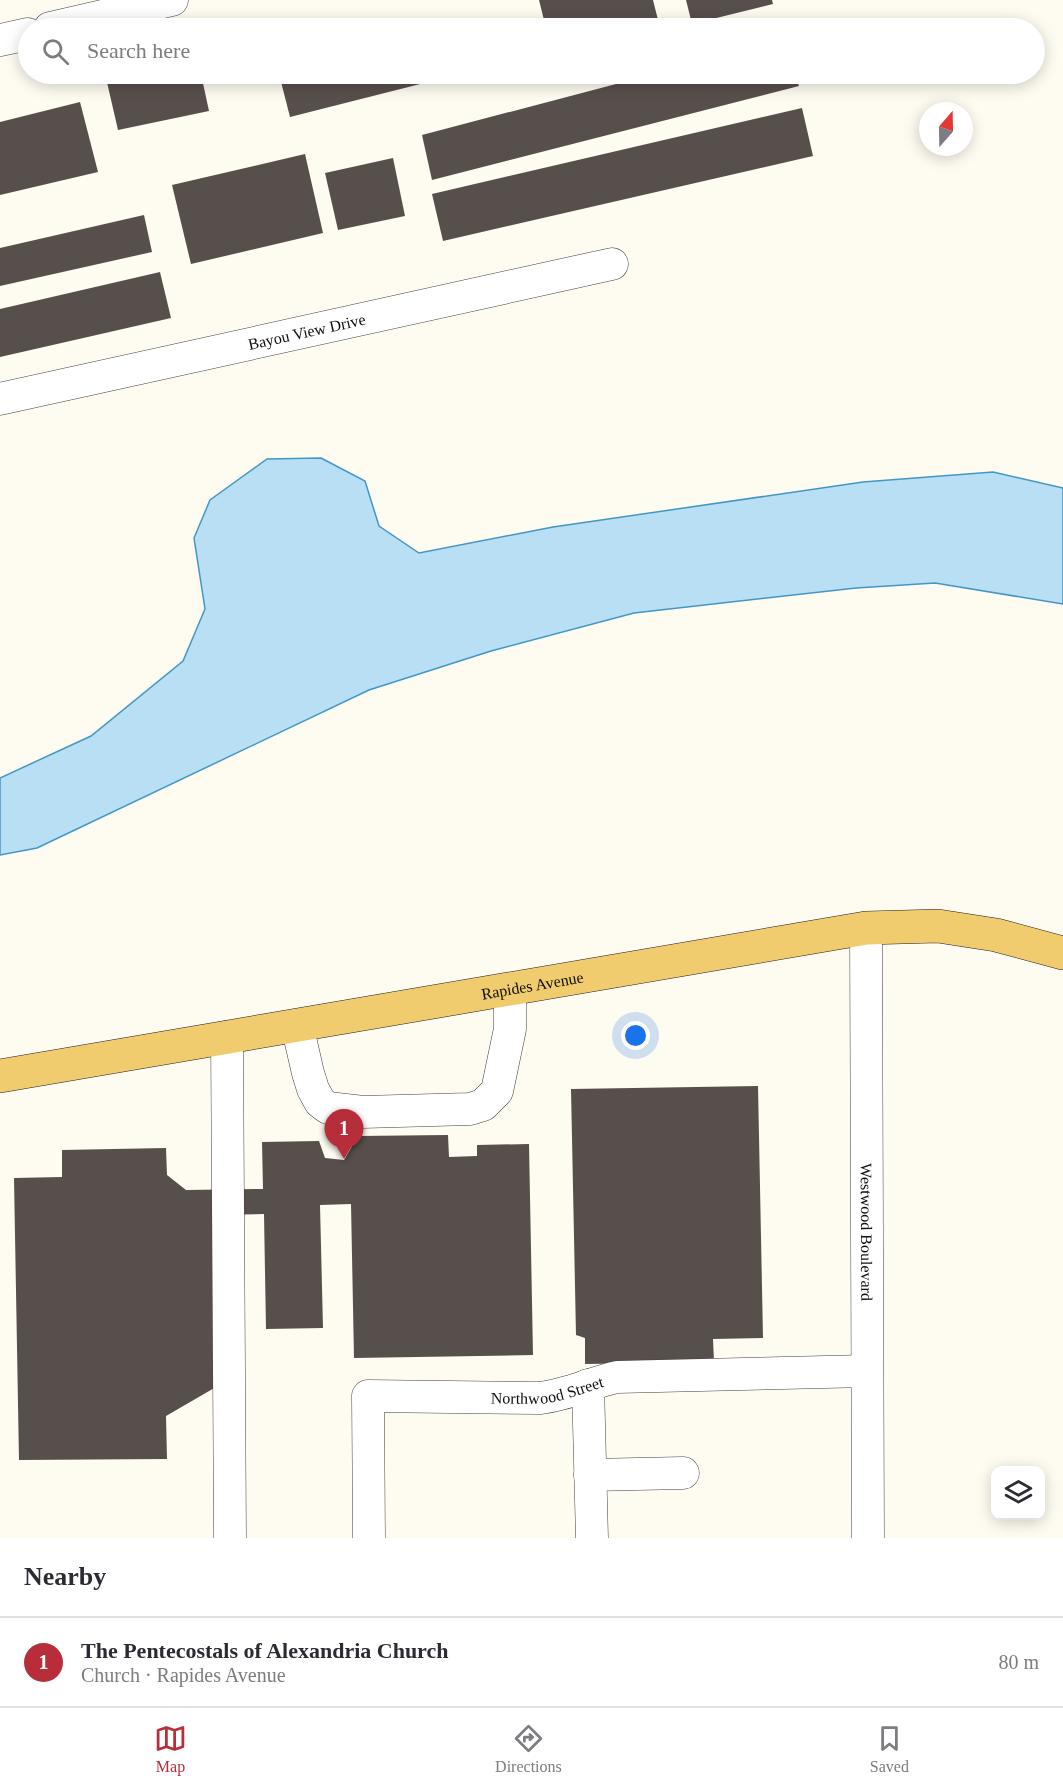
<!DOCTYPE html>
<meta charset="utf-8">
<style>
body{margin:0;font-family:"Times New Roman",serif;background:#f7f7f7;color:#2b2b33}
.controls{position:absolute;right:18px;bottom:18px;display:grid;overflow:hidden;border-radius:12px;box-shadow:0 3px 15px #0003}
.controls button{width:54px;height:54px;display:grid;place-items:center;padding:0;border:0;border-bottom:2px solid #e1e1e2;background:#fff;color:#2b2b33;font:30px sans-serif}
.compass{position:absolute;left:919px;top:102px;width:54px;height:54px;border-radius:50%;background:#fff;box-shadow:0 3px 15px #0003;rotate:20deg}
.you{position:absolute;left:636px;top:1036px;width:21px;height:21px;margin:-15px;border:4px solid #fff;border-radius:50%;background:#1a73e8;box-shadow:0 0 0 9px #1a73e833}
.badge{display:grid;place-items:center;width:39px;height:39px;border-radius:50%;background:#b72e3a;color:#fff;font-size:20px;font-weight:700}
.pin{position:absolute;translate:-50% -50px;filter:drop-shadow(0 2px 3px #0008)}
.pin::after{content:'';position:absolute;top:32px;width:21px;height:18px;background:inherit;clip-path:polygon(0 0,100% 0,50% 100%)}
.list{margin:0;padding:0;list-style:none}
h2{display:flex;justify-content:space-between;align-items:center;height:78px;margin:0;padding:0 24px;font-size:26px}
h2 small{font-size:20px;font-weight:400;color:#7c7c81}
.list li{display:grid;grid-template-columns:39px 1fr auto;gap:18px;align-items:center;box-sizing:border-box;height:90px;padding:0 24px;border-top:2px solid #e1e1e2}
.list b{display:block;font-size:22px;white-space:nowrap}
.list p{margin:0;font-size:20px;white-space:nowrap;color:#7c7c81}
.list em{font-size:20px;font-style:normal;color:#7c7c81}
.icon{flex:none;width:33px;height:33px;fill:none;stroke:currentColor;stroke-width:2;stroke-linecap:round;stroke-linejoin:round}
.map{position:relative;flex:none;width:1063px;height:1538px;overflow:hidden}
.search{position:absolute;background:#fff;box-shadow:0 3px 15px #0003;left:18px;right:18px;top:18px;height:66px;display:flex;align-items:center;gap:15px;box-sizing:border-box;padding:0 21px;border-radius:33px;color:#7c7c81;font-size:22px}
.sheet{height:168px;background:#fff}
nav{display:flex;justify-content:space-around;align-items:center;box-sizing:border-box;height:84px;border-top:2px solid #e1e1e2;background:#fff;font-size:16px;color:#7c7c81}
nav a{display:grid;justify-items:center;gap:3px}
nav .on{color:#b72e3a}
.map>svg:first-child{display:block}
.water{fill:#b8dff3;stroke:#4397c6;stroke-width:1.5}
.building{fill:#574f4b}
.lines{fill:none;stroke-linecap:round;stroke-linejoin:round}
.minor-casing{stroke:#414141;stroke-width:33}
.major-casing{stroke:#1f1f1f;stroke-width:34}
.minor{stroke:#fff;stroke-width:32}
.major{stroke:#f1cc6e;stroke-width:33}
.labels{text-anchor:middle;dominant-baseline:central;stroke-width:6;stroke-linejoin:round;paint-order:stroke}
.street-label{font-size:16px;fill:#0e0e0e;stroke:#fff}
</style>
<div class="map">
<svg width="1063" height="1538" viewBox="0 0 1063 1538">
<rect width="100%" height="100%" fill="#fefbf1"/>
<path class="water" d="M321,458L365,481L379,526L419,553L553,527L863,482L993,472L1063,488V604L935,583L856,588L634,613L491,651L369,690L37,848L0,855V778L91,736L183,661L205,609L194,538L210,500L267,459Z"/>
<g class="building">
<path d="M539,0H653L660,28H546Z"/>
<path d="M686,0H772L773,4L692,24Z"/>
<path d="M421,21L423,28H393Z"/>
<path d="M126,74H201L209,111L118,130L106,78Z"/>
<path d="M279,74H434L436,80L290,117Z"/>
<path d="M654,74H795L799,86L432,180L422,135Z"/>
<path d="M80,102L98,172L0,195V122Z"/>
<path d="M802,108L813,156L443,241L432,194Z"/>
<path d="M305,154L323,233L191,264L172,185Z"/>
<path d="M393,158L405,216L338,230L325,173Z"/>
<path d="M144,215L152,252L0,286V248Z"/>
<path d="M160,272L171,318L0,357V309Z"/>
<path d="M758,1086L763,1338L713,1339L714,1362L585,1364V1338L576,1335L571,1089Z"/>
<path d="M448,1135L449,1157L477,1156V1145L529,1144L533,1355L354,1358L351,1204L320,1205L323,1328L266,1329L264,1214L212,1215L216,1387L166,1416L167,1459L19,1460L14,1178L62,1177V1150L166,1148L167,1175L186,1190L263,1189L262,1142L319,1141L325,1158L344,1160L358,1136Z"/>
</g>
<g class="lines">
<g class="minor-casing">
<g id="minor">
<path d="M50,28L172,0"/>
<path d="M0,40L28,34"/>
<path id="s1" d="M0,399L612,264"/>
<path id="s2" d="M866,928L868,1538"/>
<path d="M297,1025L308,1073L313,1089L320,1102L328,1108L363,1112L470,1109L483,1105L497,1091L510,1029V989"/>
<path d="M227,1037L230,1538"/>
<path d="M588,1385L592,1538"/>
<path d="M590,1475L683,1473"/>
<path id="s3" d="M369,1538L368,1396L540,1398C568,1395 590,1383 617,1377L867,1371"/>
</g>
</g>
<g class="major-casing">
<g id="major">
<path id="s4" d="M0,1076L866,928L938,926L996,935L1063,953"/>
</g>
</g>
<use href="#minor" class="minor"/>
<use href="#major" class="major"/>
</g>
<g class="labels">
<g class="street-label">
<text stroke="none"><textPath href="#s1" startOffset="314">Bayou View Drive</textPath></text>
<text stroke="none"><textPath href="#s4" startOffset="540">Rapides Avenue</textPath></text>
<text stroke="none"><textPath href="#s2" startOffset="304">Westwood Boulevard</textPath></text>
<text stroke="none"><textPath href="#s3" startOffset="322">Northwood Street</textPath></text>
</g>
</g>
</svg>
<div class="controls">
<button><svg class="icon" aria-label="layers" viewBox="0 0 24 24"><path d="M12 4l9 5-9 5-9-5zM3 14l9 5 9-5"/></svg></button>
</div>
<svg class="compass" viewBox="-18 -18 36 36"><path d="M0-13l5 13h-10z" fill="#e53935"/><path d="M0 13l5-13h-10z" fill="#7c7c81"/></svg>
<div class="you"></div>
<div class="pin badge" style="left:344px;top:1159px">1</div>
<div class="search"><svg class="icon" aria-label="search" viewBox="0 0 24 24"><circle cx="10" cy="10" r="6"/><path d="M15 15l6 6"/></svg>Search here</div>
</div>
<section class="sheet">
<h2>Nearby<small></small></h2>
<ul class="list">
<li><span class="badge">1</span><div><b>The Pentecostals of Alexandria Church</b><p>Church · Rapides Avenue</p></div><em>80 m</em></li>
</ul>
</section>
<nav>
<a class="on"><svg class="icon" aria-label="map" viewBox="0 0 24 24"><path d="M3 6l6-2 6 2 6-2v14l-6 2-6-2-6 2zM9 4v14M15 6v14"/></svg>Map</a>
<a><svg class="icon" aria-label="directions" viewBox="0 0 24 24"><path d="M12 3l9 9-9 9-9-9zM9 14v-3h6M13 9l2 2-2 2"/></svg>Directions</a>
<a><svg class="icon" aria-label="saved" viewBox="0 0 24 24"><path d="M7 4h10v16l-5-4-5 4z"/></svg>Saved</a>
</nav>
